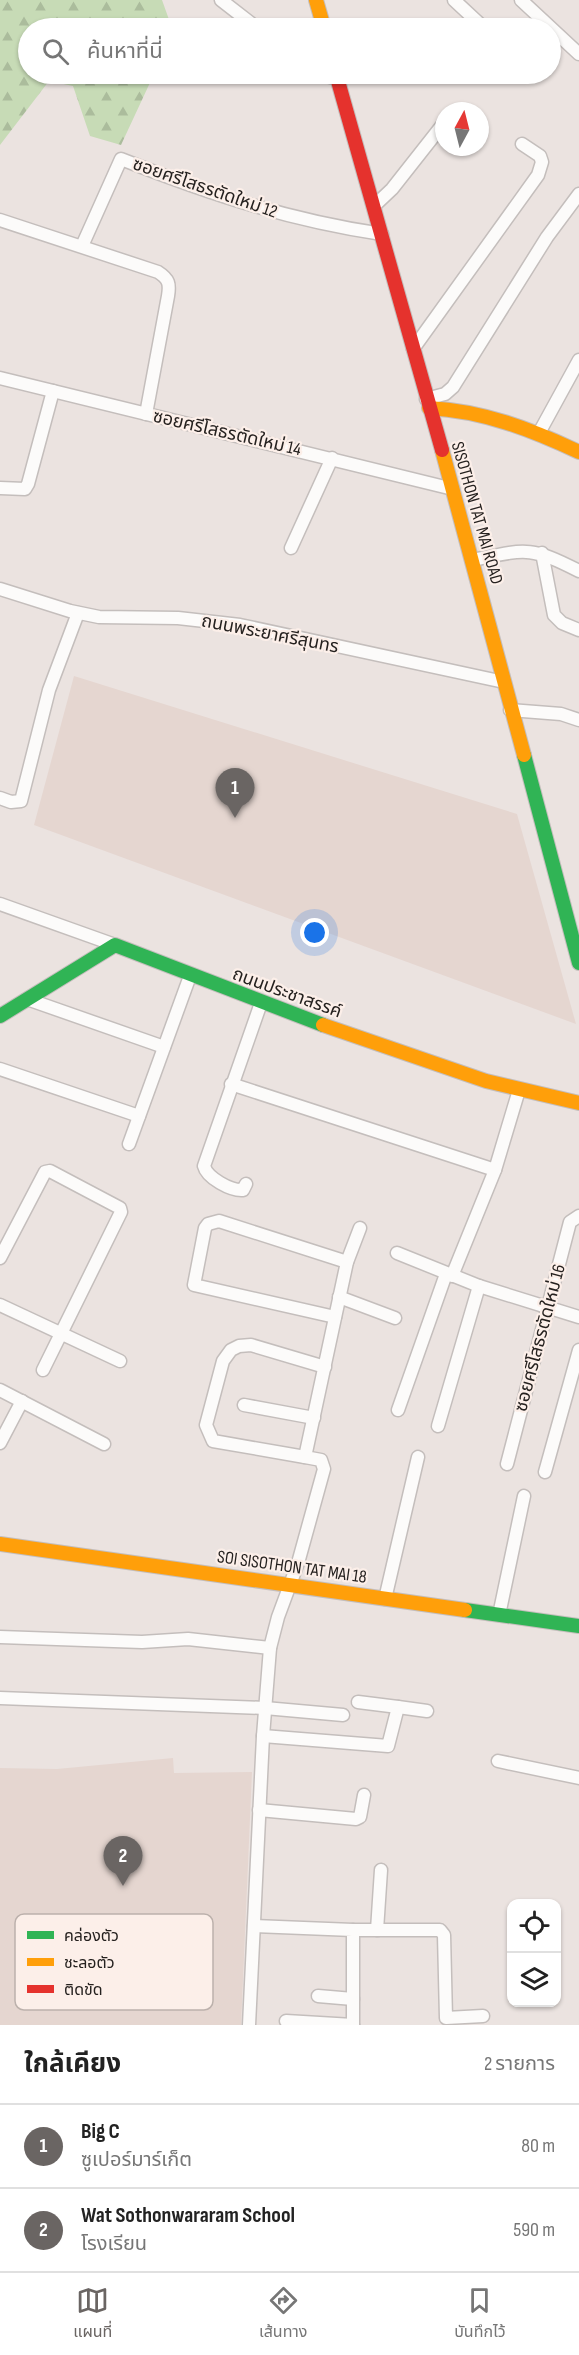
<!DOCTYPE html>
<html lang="th">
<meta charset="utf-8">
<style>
body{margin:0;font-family:"Sofia Sans Condensed","Noto Sans Thai",sans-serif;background:#f2f2f2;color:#222}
.controls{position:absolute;right:18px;bottom:18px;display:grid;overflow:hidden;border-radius:12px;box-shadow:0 2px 4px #0004}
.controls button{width:54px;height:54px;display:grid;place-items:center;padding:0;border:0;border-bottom:2px solid #e0e0e0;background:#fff;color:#222;font:30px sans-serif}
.compass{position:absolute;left:435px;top:102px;width:54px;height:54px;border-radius:50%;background:#fff;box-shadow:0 2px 4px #0004;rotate:7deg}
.you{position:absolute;left:315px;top:933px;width:21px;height:21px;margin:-15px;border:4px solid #fff;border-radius:50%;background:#1a73e8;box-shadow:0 0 0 9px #1a73e833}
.badge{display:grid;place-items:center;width:39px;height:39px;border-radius:50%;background:#6a6563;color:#fff;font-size:20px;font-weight:700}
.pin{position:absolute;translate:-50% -50px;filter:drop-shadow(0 2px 3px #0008)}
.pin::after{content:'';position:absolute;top:32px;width:21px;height:18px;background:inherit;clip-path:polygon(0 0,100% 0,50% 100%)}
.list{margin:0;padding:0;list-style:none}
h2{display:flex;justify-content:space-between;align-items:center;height:78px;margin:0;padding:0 24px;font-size:26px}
h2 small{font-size:20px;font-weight:400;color:#767676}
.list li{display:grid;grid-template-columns:39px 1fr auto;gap:18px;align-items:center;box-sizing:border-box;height:84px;padding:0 24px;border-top:2px solid #e0e0e0}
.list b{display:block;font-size:22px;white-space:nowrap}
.list p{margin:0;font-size:20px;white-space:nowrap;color:#767676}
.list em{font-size:20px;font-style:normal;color:#767676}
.icon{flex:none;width:33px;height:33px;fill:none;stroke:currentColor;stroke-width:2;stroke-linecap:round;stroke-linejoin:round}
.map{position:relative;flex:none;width:579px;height:2025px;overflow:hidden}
.search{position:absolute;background:#fff;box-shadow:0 2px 4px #0004;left:18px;right:18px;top:18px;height:66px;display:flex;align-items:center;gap:15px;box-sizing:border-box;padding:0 21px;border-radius:33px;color:#767676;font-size:22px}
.sheet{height:246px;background:#fff}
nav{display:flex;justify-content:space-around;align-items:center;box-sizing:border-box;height:84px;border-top:2px solid #e0e0e0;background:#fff;font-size:16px;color:#767676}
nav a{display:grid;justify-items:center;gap:3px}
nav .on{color:#6a6563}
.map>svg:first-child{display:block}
.built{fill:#e5d6d0}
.forest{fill:url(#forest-firs)}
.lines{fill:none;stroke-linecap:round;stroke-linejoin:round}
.street-casing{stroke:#c4bebc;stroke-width:15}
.fast-casing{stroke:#c4bebc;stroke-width:16}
.slow-casing{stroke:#c4bebc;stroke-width:16}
.jam-casing{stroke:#c4bebc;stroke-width:16}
.street{stroke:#fcfbfa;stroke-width:12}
.fast{stroke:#30b455;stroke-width:14}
.slow{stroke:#ff9f0a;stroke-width:14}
.jam{stroke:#e5322d;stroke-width:14}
.labels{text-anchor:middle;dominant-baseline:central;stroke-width:4.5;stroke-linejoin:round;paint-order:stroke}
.street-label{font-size:18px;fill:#25211f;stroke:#fcefe9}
.key{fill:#fcefe9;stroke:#bcb1ac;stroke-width:1.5}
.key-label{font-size:16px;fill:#25211f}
</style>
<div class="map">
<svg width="579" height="2025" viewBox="0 0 579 2025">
<defs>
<pattern id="forest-firs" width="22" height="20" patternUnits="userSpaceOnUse" patternTransform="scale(1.5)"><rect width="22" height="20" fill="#c7dbb6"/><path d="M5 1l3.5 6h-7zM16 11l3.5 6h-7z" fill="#abbc9c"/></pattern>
</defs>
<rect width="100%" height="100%" fill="#ebe3e0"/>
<g class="built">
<path d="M74,676L517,814L576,1024L34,825Z"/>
<path d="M173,1758L174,1773L252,1772L241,2025H0V1768L57,1769Z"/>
</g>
<path class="forest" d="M0,0H162L172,28H28V74H154L121,145L90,136L73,86L49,81L0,145Z"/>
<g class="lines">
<g class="street-casing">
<g id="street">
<path d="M221,0L257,28"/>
<path d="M454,0L484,28"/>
<path d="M521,0L579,54"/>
<path d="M320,74L337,79"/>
<path d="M374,206L392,189L444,123"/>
<path d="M0,220L158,272C169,279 170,284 168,296L146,414"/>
<path d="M82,246L121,159C210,194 288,220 382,234"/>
<path d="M413,349L538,175L542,162L540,156L522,144"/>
<path d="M0,378L453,489"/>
<path d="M426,399L445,394L453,387L547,237L579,194"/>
<path d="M539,433L579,360"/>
<path d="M0,488L25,489L28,484L53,391"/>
<path d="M291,548L332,458"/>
<path d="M542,553L554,615L562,623L579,630"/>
<path d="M473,560C526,549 530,546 579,571"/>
<path d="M0,589L70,611L99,617L178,618L240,625L504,682"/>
<path d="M510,710L561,714L579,720"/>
<path d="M0,798L11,802L21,801L49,690L78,613"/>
<path d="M0,904L115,945"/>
<path d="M27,999L164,1047"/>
<path d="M0,1069L139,1116"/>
<path d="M231,1084L495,1170L519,1090"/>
<path d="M129,1144L190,976"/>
<path d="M246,1184L243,1190C231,1191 207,1178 204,1166L261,1003"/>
<path d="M397,1253L479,1286L579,1317"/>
<path d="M0,1258L45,1172L50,1171L120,1208L121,1212L43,1370"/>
<path d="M452,1276L495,1170"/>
<path d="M339,1297L395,1318"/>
<path d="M0,1305L120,1361"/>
<path d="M335,1317L194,1285L205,1228L208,1224L219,1221L347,1262"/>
<path d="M0,1390L104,1444"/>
<path d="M244,1405L314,1418"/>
<path d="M398,1410L446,1274"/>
<path d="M438,1426L479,1286"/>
<path d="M0,1443L22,1401"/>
<path d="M305,1457L213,1441L206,1425L223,1361L231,1350L239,1346L251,1345L325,1367"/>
<path d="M507,1464L570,1222L579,1216"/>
<path d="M545,1472L579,1350"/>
<path d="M385,1599L418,1457"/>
<path d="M499,1615L524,1496"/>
<path d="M0,1637L142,1642L188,1639L270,1648"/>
<path d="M0,1698L265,1708L343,1715"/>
<path d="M398,1707L427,1711"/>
<path d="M263,1736L388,1746L398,1707L358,1702"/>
<path d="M498,1761L579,1778"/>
<path d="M259,1810L356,1819L360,1817L364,1795"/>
<path d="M254,1926L353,1930V2025"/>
<path d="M353,1930H440L444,1935L446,2018L483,2016"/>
<path d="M377,1930L381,1870"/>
<path d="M318,1996L353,1999"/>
<path d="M286,2021L353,2025"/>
<path d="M249,2025L263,1736L270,1648L278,1617L298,1563L324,1469L321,1460L305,1457L347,1262L360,1228"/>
</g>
</g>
<g class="fast-casing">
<g id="fast">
<path d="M524,755L579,963"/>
<path d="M0,1016L115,945L323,1025"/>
<path d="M465,1610L579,1626"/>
</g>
</g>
<g class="slow-casing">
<g id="slow">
<path d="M316,0L324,28"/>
<path d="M429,408C483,411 530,429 579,452"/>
<path d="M442,450L524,755"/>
<path d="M323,1025L486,1081L579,1103"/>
<path d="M0,1544L465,1610"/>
</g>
</g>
<g class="jam-casing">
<path id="jam" d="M336,74L442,450"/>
</g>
<use href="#street" class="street"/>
<use href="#fast" class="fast"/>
<use href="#slow" class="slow"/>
<use href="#jam" class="jam"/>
</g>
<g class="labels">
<g class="street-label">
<text transform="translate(205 188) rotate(19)">ซอยศรีโสธรตัดใหม่ 12</text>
<text transform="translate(227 433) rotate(13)">ซอยศรีโสธรตัดใหม่ 14</text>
<text transform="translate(477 513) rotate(74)">SISOTHON TAT MAI ROAD</text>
<text transform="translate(270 634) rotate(11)">ถนนพระยาศรีสุนทร</text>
<text transform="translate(287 993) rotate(20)">ถนนประชาสรรค์</text>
<text transform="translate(540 1338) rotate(-75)">ซอยศรีโสธรตัดใหม่ 16</text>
<text transform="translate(292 1567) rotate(8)">SOI SISOTHON TAT MAI 18</text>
</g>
</g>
<rect x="15" y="1914" width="198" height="96" rx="9" class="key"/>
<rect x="27" y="1931" width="27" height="8" fill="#30b455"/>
<rect x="27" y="1958" width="27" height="8" fill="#ff9f0a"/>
<rect x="27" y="1985" width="27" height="8" fill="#e5322d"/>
<g class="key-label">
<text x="64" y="1941">คล่องตัว</text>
<text x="64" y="1968">ชะลอตัว</text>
<text x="64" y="1995">ติดขัด</text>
</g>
</svg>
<div class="controls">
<button><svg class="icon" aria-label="locate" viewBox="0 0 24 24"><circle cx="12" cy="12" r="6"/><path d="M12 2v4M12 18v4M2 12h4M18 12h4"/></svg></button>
<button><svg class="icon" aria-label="layers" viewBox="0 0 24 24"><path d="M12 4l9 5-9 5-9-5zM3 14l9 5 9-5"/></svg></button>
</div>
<svg class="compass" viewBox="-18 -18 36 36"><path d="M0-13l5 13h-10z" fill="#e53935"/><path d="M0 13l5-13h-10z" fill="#767676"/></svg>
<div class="you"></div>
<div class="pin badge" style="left:235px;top:818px">1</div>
<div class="pin badge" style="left:123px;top:1886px">2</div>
<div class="search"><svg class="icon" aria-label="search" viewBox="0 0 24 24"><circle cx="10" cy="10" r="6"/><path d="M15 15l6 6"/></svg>ค้นหาที่นี่</div>
</div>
<section class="sheet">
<h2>ใกล้เคียง<small>2 รายการ</small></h2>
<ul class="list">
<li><span class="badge">1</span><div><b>Big C</b><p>ซูเปอร์มาร์เก็ต</p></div><em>80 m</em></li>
<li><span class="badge">2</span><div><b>Wat Sothonwararam School</b><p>โรงเรียน</p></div><em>590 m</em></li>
</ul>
</section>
<nav>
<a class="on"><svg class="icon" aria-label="map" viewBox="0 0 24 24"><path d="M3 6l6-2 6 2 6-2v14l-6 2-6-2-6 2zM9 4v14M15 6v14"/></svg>แผนที่</a>
<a><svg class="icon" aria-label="directions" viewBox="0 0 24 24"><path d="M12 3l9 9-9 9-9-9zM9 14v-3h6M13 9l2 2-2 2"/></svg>เส้นทาง</a>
<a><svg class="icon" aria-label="saved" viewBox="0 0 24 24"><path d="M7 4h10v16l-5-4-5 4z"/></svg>บันทึกไว้</a>
</nav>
